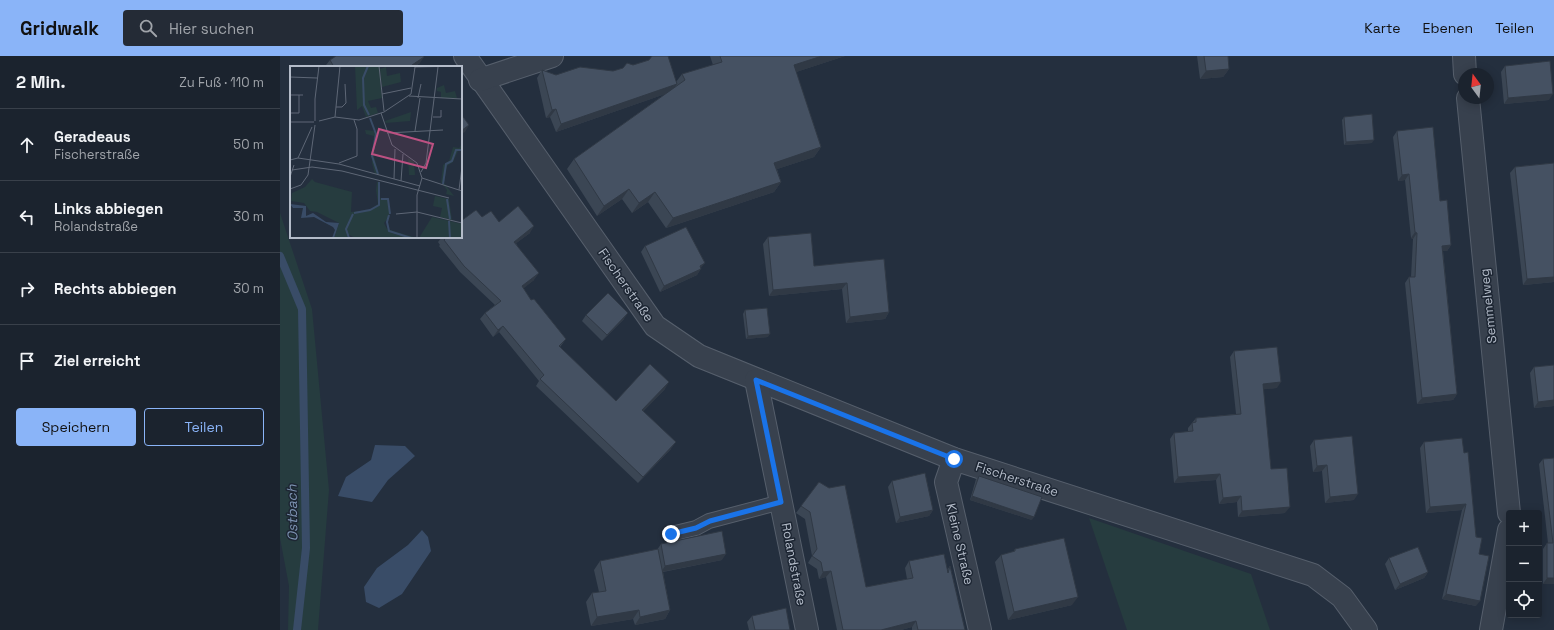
<!DOCTYPE html>
<html lang="de">
<meta charset="utf-8">
<style>
body{margin:0;font-family:"Space Grotesk",sans-serif;background:#242b36;color:#f1f3f6}
.controls{position:absolute;right:12px;bottom:12px;display:grid;overflow:hidden;border-radius:4px;box-shadow:0 2px 10px #0003}
.controls button{width:36px;height:36px;display:grid;place-items:center;padding:0;border:0;border-bottom:1px solid #39404a;background:#1b232e;color:#f1f3f6;font:20px sans-serif}
.compass{position:absolute;left:1178px;top:12px;width:36px;height:36px;border-radius:50%;background:#1b232e;box-shadow:0 2px 10px #0003;rotate:345deg}
.stop{position:absolute;width:12px;height:12px;margin:-9px;border:3px solid #1a73e8;border-radius:50%;background:#fff}
.stop.end{background:#1a73e8;border-color:#fff;box-shadow:0 1px 4px #0008}
.list{margin:0;padding:0;list-style:none}
h2{display:flex;justify-content:space-between;align-items:center;height:52px;margin:0;padding:0 16px;font-size:17px}
h2 small{font-size:13px;font-weight:400;color:#a0a4aa}
.list li{display:grid;grid-template-columns:26px 1fr auto;gap:12px;align-items:center;box-sizing:border-box;height:72px;padding:0 16px;border-top:1px solid #39404a}
.list b{display:block;font-size:15px;white-space:nowrap}
.list p{margin:0;font-size:13px;white-space:nowrap;color:#a0a4aa}
.list em{font-size:13px;font-style:normal;color:#a0a4aa}
.actions{display:flex;gap:8px;padding:12px 16px}
.actions a{flex:1;padding:9px 0;border:1px solid #8ab4f8;border-radius:4px;text-align:center;font-size:14px;color:#8ab4f8}
.actions .main{background:#8ab4f8;color:#111}
.icon{flex:none;width:22px;height:22px;fill:none;stroke:currentColor;stroke-width:2;stroke-linecap:round;stroke-linejoin:round}
.map{position:relative;flex:none;width:1274px;height:574px;overflow:hidden}
header{display:flex;align-items:center;gap:24px;box-sizing:border-box;height:56px;padding:0 20px;background:#8ab4f8;color:#111}
header strong{font-size:19px}
nav{display:flex;gap:22px;margin-inline-start:auto;font-size:14px}
.search{width:280px;height:36px;background:#242b36;display:flex;align-items:center;gap:10px;box-sizing:border-box;padding:0 14px;border-radius:4px;color:#a0a4aa;font-size:15px}
main{display:flex}
aside{flex:1;background:#1b232e}
.map>svg:first-child{display:block}
.green{fill:#263c3f}
.water{fill:#394c67}
.lines{fill:none;stroke-linecap:round;stroke-linejoin:round}
.stream{stroke:#394c67;stroke-width:8}
.service-casing{stroke:#565f6c;stroke-width:16}
.minor-casing{stroke:#565f6c;stroke-width:24}
.service{stroke:#38414e;stroke-width:14}
.minor{stroke:#38414e;stroke-width:22}
.wall{fill:#3b4654}
.shaded-wall{fill:#303945}
.building{fill:#455162;stroke:#303945}
.route{stroke:#1a73e8;stroke-width:5}
.labels{text-anchor:middle;dominant-baseline:central;stroke-width:3;stroke-linejoin:round;paint-order:stroke}
.street-label{font-size:13px;fill:#b4bcc9;stroke:#1d2633}
.water-label{font-size:14px;font-style:italic;fill:#7c92b1;stroke:#1d2633}
.inset-river{fill:none;stroke:#394c67;stroke-width:2}
.inset-road{fill:none;stroke:#5e6776;stroke-width:1}
.view{fill:#bd5182;fill-opacity:0.15;stroke:#bd5182;stroke-width:2}
.inset-edge{fill:none;stroke:#b4bcc9;stroke-width:2}
</style>
<header>
<strong>Gridwalk</strong>
<div class="search"><svg class="icon" aria-label="search" viewBox="0 0 24 24"><circle cx="10" cy="10" r="6"/><path d="M15 15l6 6"/></svg>Hier suchen</div>
<nav><a>Karte</a><a>Ebenen</a><a>Teilen</a></nav>
</header>
<main>
<aside>
<h2>2 Min.<small>Zu Fuß · 110 m</small></h2>
<ul class="list">
<li><svg class="icon" aria-label="ahead" viewBox="0 0 24 24"><path d="M12 20V5M6 11l6-6 6 6"/></svg><div><b>Geradeaus</b><p>Fischerstraße</p></div><em>50 m</em></li>
<li><svg class="icon" aria-label="left" viewBox="0 0 24 24"><path d="M17 20v-9H6M10 6l-5 5 5 5"/></svg><div><b>Links abbiegen</b><p>Rolandstraße</p></div><em>30 m</em></li>
<li><svg class="icon" aria-label="right" viewBox="0 0 24 24"><path d="M7 20v-9h11M14 6l5 5-5 5"/></svg><div><b>Rechts abbiegen</b></div><em>30 m</em></li>
<li><svg class="icon" aria-label="arrive" viewBox="0 0 24 24"><path d="M6 21V4h12l-3 4 3 4H6"/></svg><div><b>Ziel erreicht</b></div></li>
</ul>
<div class="actions"><a class="main">Speichern</a><a>Teilen</a></div>
</aside>
<div class="map">
<svg width="1274" height="574" viewBox="0 0 1274 574">
<rect width="100%" height="100%" fill="#242f3e"/>
<g class="green">
<path d="M0,157L32,253L49,434L38,574H8L9,530L0,482Z"/>
<path d="M809,462L971,518L990,574H847Z"/>
</g>
<g class="water">
<path d="M95,389L125,390L135,400L108,424L92,446L58,440L66,421L91,404Z"/>
<path d="M142,474L148,481L151,495L122,538L99,552L86,546L84,531L97,512L128,489Z"/>
</g>
<g class="lines">
<path class="stream" d="M0,200L22,253L26,492L17,574"/>
<g class="service-casing">
<path id="service" d="M391,478L416,472L429,465L501,446"/>
</g>
<g class="minor-casing">
<g id="minor">
<path d="M185,0L375,270L419,300L674,403L1033,519L1062,541L1086,574"/>
<path d="M1184,0L1185,18"/>
<path d="M200,24L272,0"/>
<path d="M1188,42L1229,457"/>
<path d="M476,324L527,574"/>
<path d="M674,403L666,426L700,574"/>
<path d="M1211,574L1229,474"/>
</g>
</g>
<use href="#service" class="service"/>
<use href="#minor" class="minor"/>
</g>
<g class="wall">
<path d="M430,0H565L516,16L541,91L534,101L497,113L501,126L494,136L386,172L368,146L352,157L342,143L317,160L287,113L294,103L385,38L276,76L270,61L266,62L257,22L262,14L276,19L396,26L402,18L433,9Z"/>
<path d="M917,0H948L949,13L943,21L920,23Z"/>
<path d="M50,4L140,7L134,11H47L46,9Z"/>
<path d="M1225,10L1269,44L1224,48L1221,16Z"/>
<path d="M1064,61L1092,87L1064,89L1062,64Z"/>
<path d="M1117,75L1160,145L1171,189L1167,195H1163L1177,338L1173,344L1137,348L1125,227L1129,221H1131L1133,183L1131,182L1125,124L1118,125L1113,81Z"/>
<path d="M1274,107V226L1243,229L1230,117L1235,111Z"/>
<path d="M202,161L219,166L250,177L236,187L254,224L243,232L251,244L286,283L280,291L336,345L385,333L363,355L391,393L358,427L256,330L259,325L219,276L213,281L200,263L205,257L215,249L180,216L159,190L160,189L158,186L162,181H181Z"/>
<path d="M488,181L534,210L604,203L609,256L605,263L566,267L562,233L489,240L483,188Z"/>
<path d="M365,190L421,212L417,219L380,236L361,196Z"/>
<path d="M465,254L488,281L466,283L463,258Z"/>
<path d="M306,259L344,263L322,285L302,265Z"/>
<path d="M954,295L997,332L983,333L991,413L1005,457L958,461L957,446L939,448L936,424L894,427L890,383L894,377L908,376V372L916,362L956,358L950,301Z"/>
<path d="M1274,309V350L1254,352L1250,317L1254,311Z"/>
<path d="M1034,384L1074,444L1045,447L1042,415L1033,416L1030,390Z"/>
<path d="M1144,386L1184,397L1199,498L1196,550L1162,543L1182,454L1146,457L1140,392Z"/>
<path d="M1274,402V528H1263V493L1267,487H1268L1259,408L1263,403Z"/>
<path d="M699,420L752,464L690,444L696,423Z"/>
<path d="M612,425L653,454L649,460L616,467L608,431Z"/>
<path d="M539,426L586,531L627,523L625,512L629,505L667,514L670,510L685,574H632V571L621,574H557L546,521L539,523L537,513L528,507L532,500L525,463L516,457Z"/>
<path d="M381,488L442,504L383,516L390,554L385,563L355,569L353,563L311,570L306,546L312,537L319,536L314,514L320,505L377,494Z"/>
<path d="M735,493L792,549L728,564L715,506L721,499L733,496Z"/>
<path d="M1109,502L1148,516L1144,522L1115,534L1105,508Z"/>
<path d="M472,560L510,574H469L467,566Z"/>
</g>
<g class="shaded-wall">
<path d="M542,0H565L507,19L514,9Z"/>
<path d="M144,1L140,7L133,11L132,9Z"/>
<path d="M949,13L943,21L920,23L926,15Z"/>
<path d="M397,28L391,36L276,76L281,68Z"/>
<path d="M1273,38L1269,44L1224,48L1228,42Z"/>
<path d="M276,53L270,61L266,62L272,54Z"/>
<path d="M189,69L185,76L181,78V75Z"/>
<path d="M1094,84L1092,87L1064,89L1066,86Z"/>
<path d="M541,91L534,101L488,116L494,107Z"/>
<path d="M1129,118L1125,124L1118,125L1122,119Z"/>
<path d="M501,126L494,136L386,172L393,162Z"/>
<path d="M349,133L342,143L317,160L324,150Z"/>
<path d="M375,136L368,146L352,157L359,147Z"/>
<path d="M254,170L250,177L230,192L234,186Z"/>
<path d="M1135,176L1137,177L1133,183L1131,182Z"/>
<path d="M1171,189L1167,195H1158L1162,190Z"/>
<path d="M425,207L420,213V210Z"/>
<path d="M421,213L417,219L380,236L384,230Z"/>
<path d="M259,217L254,224L238,237L242,230Z"/>
<path d="M1274,221V226L1243,229L1247,223Z"/>
<path d="M567,227L562,233L489,240L493,234Z"/>
<path d="M609,256L605,263L566,267L570,261Z"/>
<path d="M348,257L344,263L322,285L327,279Z"/>
<path d="M223,270L219,276L213,281L218,274Z"/>
<path d="M490,278L488,281L466,283L468,280Z"/>
<path d="M389,326L385,333L358,361L362,354Z"/>
<path d="M1001,326L997,332L978,334L983,328Z"/>
<path d="M1177,338L1173,344L1137,348L1142,342Z"/>
<path d="M1274,344V350L1254,352L1258,346Z"/>
<path d="M396,386L391,393L358,427L363,421Z"/>
<path d="M1047,409L1042,415L1033,416L1037,410Z"/>
<path d="M940,418L936,424L894,427L898,421Z"/>
<path d="M1078,438L1074,444L1045,447L1050,441Z"/>
<path d="M692,440L754,461L752,464L690,444Z"/>
<path d="M961,440L957,446L939,448L943,442Z"/>
<path d="M1186,448L1182,454L1146,457L1150,451Z"/>
<path d="M1010,451L1005,457L958,461L962,455Z"/>
<path d="M653,454L649,460L616,467L620,461Z"/>
<path d="M446,498L442,504L381,516L385,510Z"/>
<path d="M551,515L546,521L539,523L543,516Z"/>
<path d="M1148,516L1144,522L1115,534L1120,528Z"/>
<path d="M1267,522H1274V528H1263Z"/>
<path d="M1166,538L1200,545L1196,550L1162,543Z"/>
<path d="M798,541L792,549L728,564L734,556Z"/>
<path d="M359,554L353,563L311,570L317,561Z"/>
<path d="M390,554L385,563L355,569L360,561Z"/>
<path d="M636,565L632,571L621,574H601Z"/>
</g>
<g class="building">
<path d="M56,0H143L144,1L132,9L134,11H54L50,4Z"/>
<path d="M372,0H388L397,28L281,68L276,53L272,54L262,14L276,19L300,11L333,15L343,12L347,7L353,9L369,4Z"/>
<path d="M440,0H542L514,9L541,91L494,107L501,126L393,162L375,136L359,147L349,133L324,150L294,103L405,24L402,18L442,6Z"/>
<path d="M924,0H948L949,13L926,15Z"/>
<path d="M1270,5L1273,38L1228,42L1225,10Z"/>
<path d="M181,58L189,69L181,75Z"/>
<path d="M1092,58L1094,84L1066,86L1064,61Z"/>
<path d="M1153,71L1160,145L1167,144L1171,189L1162,190L1177,338L1142,342L1129,221H1135L1137,177L1135,176L1129,118L1122,119L1117,75Z"/>
<path d="M1274,107V221L1247,223L1235,111Z"/>
<path d="M238,150L254,170L234,186L259,217L242,230L251,244L254,243L286,283L279,290L336,345L370,308L389,326L362,354L396,386L363,421L260,323L264,319L223,270L218,274L205,257L221,245L184,210L164,184L165,183L164,181H181V165L196,154L202,161L211,155L219,166Z"/>
<path d="M406,171L425,207L420,210L421,213L384,230L365,190Z"/>
<path d="M531,177L534,210L604,203L609,256L570,261L567,227L493,234L488,181Z"/>
<path d="M328,237L348,257L327,279L306,259Z"/>
<path d="M487,252L490,278L468,280L465,254Z"/>
<path d="M997,291L1001,326L983,328L991,413L1007,412L1010,451L962,455L961,440L943,442L940,418L898,421L894,377L913,375L912,367L916,366V362L961,358L954,295Z"/>
<path d="M1274,309V344L1258,346L1254,311Z"/>
<path d="M1072,380L1078,438L1050,441L1047,409L1037,410L1034,384Z"/>
<path d="M1182,382L1184,397L1188,396L1196,481L1202,482L1199,498L1209,500L1200,545L1166,538L1186,448L1150,451L1144,386Z"/>
<path d="M1274,402V522H1267V487H1273L1263,403Z"/>
<path d="M645,417L653,454L620,461L612,425Z"/>
<path d="M699,420L762,441L754,461L692,440Z"/>
<path d="M539,426L549,432L565,429L586,531L633,522L629,505L664,498L668,517L670,510L685,574H638L636,565L601,574H563L551,515L543,516L541,506L532,500L537,493L530,456L521,450Z"/>
<path d="M442,475L446,498L385,510L381,488Z"/>
<path d="M784,482L798,541L734,556L721,499L735,495V493Z"/>
<path d="M1138,491L1148,516L1120,528L1109,502Z"/>
<path d="M378,493L390,554L360,561L359,554L317,561L312,537L326,535L320,505Z"/>
<path d="M506,552L510,574H475L472,560Z"/>
</g>
<g class="lines">
<path class="route" d="M391,478L416,472L430,465L501,446L476,324L674,403"/>
</g>
<g class="labels">
<g class="street-label">
<text transform="translate(346 229) rotate(55)">Fischerstraße</text>
<text transform="translate(1208 250) rotate(-96)">Semmelweg</text>
<text transform="translate(737 423) rotate(18)">Fischerstraße</text>
<text transform="translate(680 488) rotate(77)">Kleine Straße</text>
<text transform="translate(514 508) rotate(79)">Rolandstraße</text>
</g>
<g class="water-label">
<text transform="translate(12 457) rotate(-91)">Ostbach</text>
</g>
</g>
<g transform="translate(10 10)">
<rect width="172" height="172" fill="#242f3e"/>
<path d="M65,0H89L92,32L78,35L81,42L86,41L88,47L76,51L72,40L67,44ZM96,1L97,10L110,7L111,16L92,21L90,3ZM154,19L156,27L165,25L167,32H151V26L147,25V22ZM121,46L120,55L96,57L95,55ZM75,64L86,65L87,68L84,90L89,109L85,108L82,97L84,70L76,68ZM172,78V85H168L163,96L157,100L154,117L164,130L156,128L157,124L151,116L153,99L159,95L163,81L169,82ZM118,92L124,96L125,109H119ZM22,113L25,116L62,126L61,146L80,144L88,138L86,124L87,116H90L89,132L99,134V151L94,157L97,163L127,172H66L59,169L57,172H44L49,157L27,146L20,145L14,137L1,135L2,127L15,121ZM145,130L159,133L162,154L150,151L152,142L143,140ZM142,151L172,158V172H129Z" fill="#263c3f"/>
<path d="M0,138L16,140V150L23,147L36,156L49,157L44,172H42L45,164L43,161L24,151L11,152L13,142H3Z" fill="#394c67"/>
<path class="inset-river" d="M78,0L73,12L74,39L79,49M80,52L86,68L82,90L88,108M153,118L156,98L162,95L166,84H172M91,133H98L100,148M157,133L160,153M64,147L80,144L89,139V116M99,149L97,156L99,165L121,172M159,155L160,172M59,172L56,163L63,148"/>
<path class="inset-road" d="M89,0L94,45M125,1L172,0M0,11L27,12M92,28L121,22M0,29H13M119,30L172,33M128,32L131,18M46,41H52L56,37L55,18M0,47H9V29M91,47L102,79L127,97L132,112L127,129V172M45,51L50,0M143,51H151V44M25,55V33L29,0M29,55L45,51L69,54L94,46L121,28L125,1M0,56H24M125,65L130,32M97,67L153,64M8,92L49,98L130,120M0,94L8,92L22,61M49,97L67,90V63L64,54M2,104L22,101L52,105L159,132M131,106L136,97L148,1M0,111L4,99M132,112L172,125M104,113L105,83M111,115L113,88M0,123L11,119L18,109L25,59M169,124L172,101M106,148L127,146L172,157"/>
<path class="view" d="M89,63L143,78L136,102L82,88Z"/>
<rect width="172" height="172" class="inset-edge"/>
</g>
</svg>
<div class="controls">
<button>+</button>
<button>−</button>
<button><svg class="icon" aria-label="locate" viewBox="0 0 24 24"><circle cx="12" cy="12" r="6"/><path d="M12 2v4M12 18v4M2 12h4M18 12h4"/></svg></button>
</div>
<svg class="compass" viewBox="-18 -18 36 36"><path d="M0-13l5 13h-10z" fill="#e53935"/><path d="M0 13l5-13h-10z" fill="#a0a4aa"/></svg>
<div class="stop" style="left:674px;top:403px"></div>
<div class="stop end" style="left:391px;top:478px"></div>
</div>
</main>
